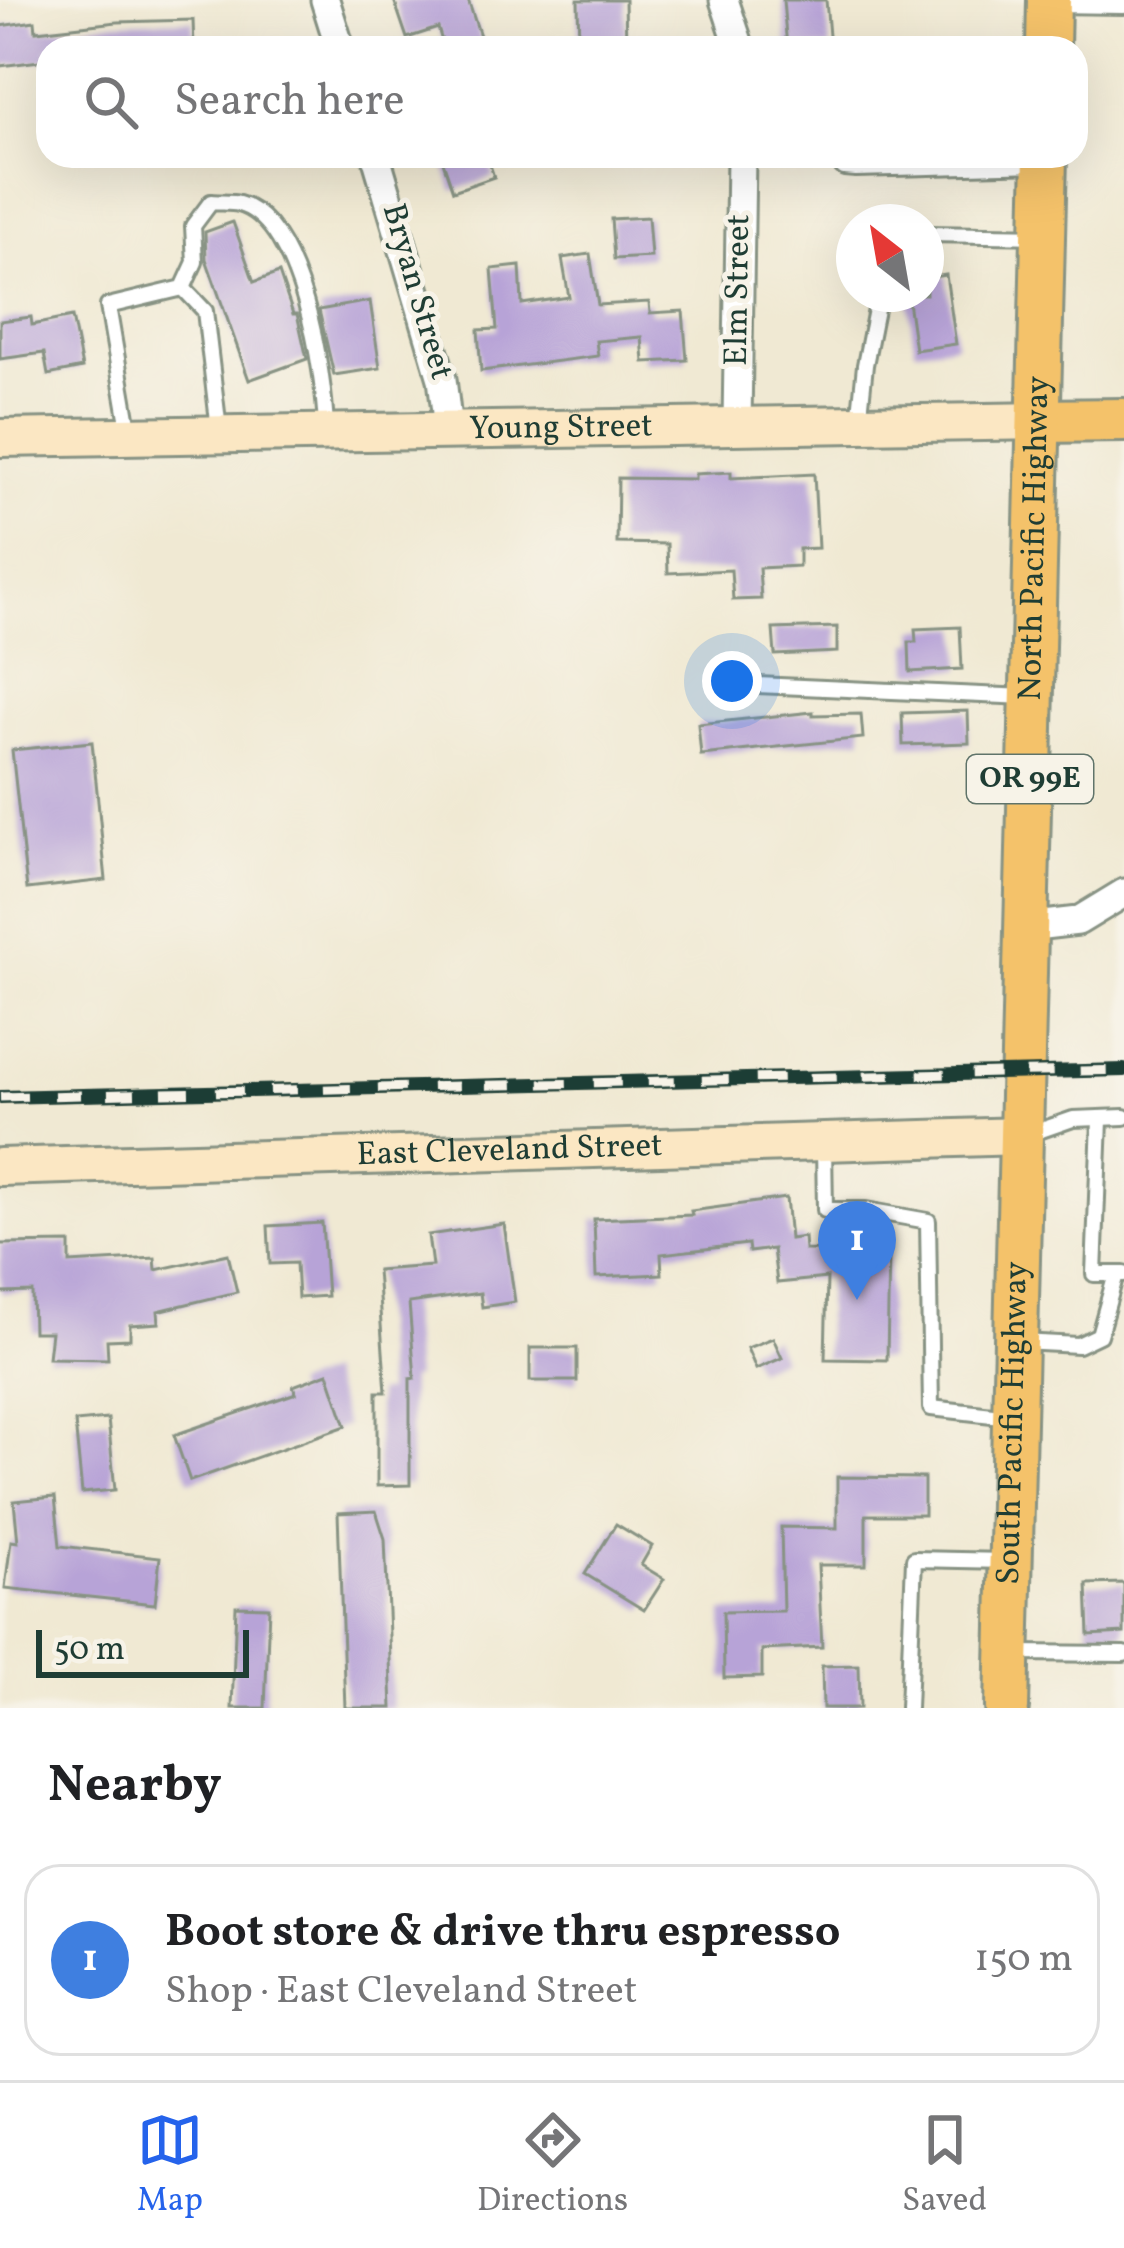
<!DOCTYPE html>
<meta charset="utf-8">
<style>
body{margin:0;font-family:Vollkorn,serif;background:#f6f6f6;color:#202124}
.compass{position:absolute;left:836px;top:204px;width:108px;height:108px;border-radius:50%;background:#fff;box-shadow:0 12px 48px #0002;rotate:329deg}
.scale{position:absolute;left:36px;bottom:30px;width:213px;box-sizing:border-box;padding-left:12px;border:6px solid #1f3d34;border-top:0;font-size:33px;line-height:42px;white-space:nowrap;color:#1f3d34;-webkit-text-stroke:9px #f7f3e8;paint-order:stroke}
.you{position:absolute;left:732px;top:681px;width:42px;height:42px;margin:-30px;border:9px solid #fff;border-radius:50%;background:#1a73e8;box-shadow:0 0 0 18px #1a73e833}
.badge{display:grid;place-items:center;width:78px;height:78px;border-radius:50%;background:#2563eb;color:#fff;font-size:39px;font-weight:700}
.pin{position:absolute;translate:-50% -99px;filter:drop-shadow(0 3px 6px #0008)}
.pin::after{content:'';position:absolute;top:63px;width:42px;height:36px;background:inherit;clip-path:polygon(0 0,100% 0,50% 100%)}
.list{margin:0;padding:0;list-style:none}
h2{display:flex;justify-content:space-between;align-items:center;height:156px;margin:0;padding:0 48px;font-size:51px}
h2 small{font-size:39px;font-weight:400;color:#757577}
.list li{display:grid;grid-template-columns:78px 1fr auto;gap:36px;align-items:center;box-sizing:border-box;height:192px;margin:0 24px 24px;padding:0 24px;border:3px solid #e0e0e0;border-radius:36px}
.list b{display:block;font-size:45px;white-space:nowrap}
.list p{margin:0;font-size:39px;white-space:nowrap;color:#757577}
.list em{font-size:39px;font-style:normal;color:#757577}
.icon{flex:none;width:66px;height:66px;fill:none;stroke:currentColor;stroke-width:2;stroke-linecap:round;stroke-linejoin:round}
.map{position:relative;flex:none;width:1124px;height:1708px;overflow:hidden}
.search{position:absolute;background:#fff;box-shadow:0 12px 48px #0002;left:36px;right:36px;top:36px;height:132px;display:flex;align-items:center;gap:30px;box-sizing:border-box;padding:0 42px;border-radius:36px;color:#757577;font-size:45px}
.sheet{height:372px;background:#fff}
nav{display:flex;justify-content:space-around;align-items:center;box-sizing:border-box;height:168px;border-top:3px solid #e0e0e0;background:#fff;font-size:33px;color:#757577}
nav a{display:grid;justify-items:center;gap:6px}
nav .on{color:#2563eb}
.map>svg:first-child{display:block}
.building{fill:#b7a3d7}
.lines{fill:none;stroke-linecap:round;stroke-linejoin:round}
.lane-casing{stroke:#889384;stroke-width:20}
.street-casing{stroke:#889384;stroke-width:33}
.secondary-casing{stroke:#889384;stroke-width:42}
.primary-casing{stroke:#889384;stroke-width:48}
.lane{stroke:#fff;stroke-width:14}
.street{stroke:#fff;stroke-width:27}
.secondary{stroke:#fbe7c3;stroke-width:36}
.primary{stroke:#f4c26a;stroke-width:42}
.rail-casing{stroke:#1f3d34;stroke-width:14}
.rail{stroke:#f7f3e8;stroke-width:9;stroke-dasharray:27;stroke-linecap:butt}
.labels{text-anchor:middle;dominant-baseline:central;stroke-width:10;stroke-linejoin:round;paint-order:stroke}
.shield{fill:#f7f3e8;stroke:#60746a;stroke-width:3}
.shield-label{font-size:30px;font-weight:bold;fill:#1f3d34}
.street-label{font-size:33px;fill:#1f3d34;stroke:#f7f3e8}
</style>
<div class="map">
<svg width="1124" height="1708" viewBox="0 0 1124 1708">
<rect width="100%" height="100%" fill="#f7f3e8"/>
<filter id="ink" filterUnits="userSpaceOnUse"><feTurbulence type="fractalNoise" baseFrequency=".00833" numOctaves="2"/><feDisplacementMap in="SourceGraphic" scale="24" xChannelSelector="R" yChannelSelector="G"/><feConvolveMatrix kernelMatrix="1 2 1 2 8 2 1 2 1" color-interpolation-filters="sRGB"/></filter>
<filter id="wash" filterUnits="userSpaceOnUse"><feTurbulence type="fractalNoise" baseFrequency=".004" numOctaves="4" result="noise"/><feDisplacementMap in="SourceGraphic" scale="48" xChannelSelector="R" yChannelSelector="G"/><feGaussianBlur stdDeviation="2.7" result="paint"/><feColorMatrix in="noise" values="0 0 0 0 0 0 0 0 0 0 0 0 0 0 0 0 0 1.4 0 .05"/><feComposite in="paint" operator="in"/></filter>
<g filter="url(#wash)">
<rect width="100%" height="100%" fill="#f0e9d3"/>
<g id="blocks">
<g class="building">
<path d="M394,0H468L484,48H444L438,28L407,38Z"/>
<path d="M578,0H625L626,48H579Z"/>
<path d="M783,0H826L830,48H787Z"/>
<path d="M193,20L194,48H48V60L0,66V26L35,21L36,31L117,22Z"/>
<path d="M441,156H487L494,177L453,191Z"/>
<path d="M648,217L651,257L614,259L611,219Z"/>
<path d="M233,222L254,282L279,273L293,314H297L307,359L249,380L206,259L205,232Z"/>
<path d="M590,254L598,305L649,302L650,313L683,311L687,360L644,362L642,337L596,341L598,356L481,371L478,330L497,329L492,269L520,266L522,304L569,297L562,258Z"/>
<path d="M946,275L956,344L915,350L907,294H926V278Z"/>
<path d="M370,301L380,368L334,375L319,310Z"/>
<path d="M31,317L32,325L72,317L82,368L48,375L44,353L0,359V321Z"/>
<path d="M731,472V478L814,474L818,548L799,549V566L759,568L761,599L733,600L731,570L668,573L667,544L617,543L618,478L695,479V474Z"/>
<path d="M837,627V652L775,655L773,629Z"/>
<path d="M960,627L962,669L910,672L909,642H916L915,629Z"/>
<path d="M968,711L969,743L903,745L902,713Z"/>
<path d="M813,712V715L861,714L863,738L701,755L698,724Z"/>
<path d="M92,742L106,880L27,889L12,750Z"/>
<path d="M786,1198L790,1239L804,1237L805,1250L889,1251L887,1360L825,1359L827,1278L777,1283L773,1249L749,1252L748,1244L661,1254L662,1274L596,1277L594,1219L692,1215L691,1211Z"/>
<path d="M322,1223L327,1296L298,1298L296,1263L270,1264L268,1226Z"/>
<path d="M504,1224L515,1302L482,1307L480,1293L409,1303L415,1378L410,1379V1485L377,1486V1392H386L377,1270L432,1266L428,1235Z"/>
<path d="M70,1243V1263L155,1258L156,1270L228,1254L237,1292L158,1311L159,1323L130,1325V1339L107,1340L108,1359L48,1358L51,1332H33L32,1292L1,1293L0,1244Z"/>
<path d="M773,1338L782,1358L756,1369L747,1348Z"/>
<rect x="530" y="1348" width="47" height="33"/>
<path d="M328,1373L346,1426L190,1481L174,1435L296,1393L293,1386Z"/>
<path d="M108,1419L115,1490L82,1493L75,1422Z"/>
<path d="M837,1477L924,1478V1515H866V1565H818L822,1647L762,1650V1677L724,1678L723,1612L783,1611L781,1527L837,1528Z"/>
<path d="M55,1497L60,1546L160,1557L155,1604L5,1588L11,1541L18,1542L14,1501Z"/>
<path d="M376,1511L385,1539L392,1708H345L338,1513Z"/>
<path d="M616,1524L652,1546L641,1565L664,1579L644,1610L585,1574Z"/>
<path d="M1124,1583V1633L1089,1635L1087,1584Z"/>
<path d="M236,1606L269,1607L265,1708H232Z"/>
<path d="M859,1665L860,1708H823L822,1666Z"/>
</g>
</g>
</g>
<g filter="url(#ink)">
<use href="#blocks" fill-opacity="0" stroke="#889384" stroke-width="3"/>
<g class="lines">
<g class="lane-casing">
<g id="lane">
<path d="M1051,5L1124,6"/>
<path d="M831,156L844,168L856,169L1042,164"/>
<path d="M926,234L1041,236"/>
<path d="M183,288L205,311L219,430"/>
<path d="M859,423L865,365L879,294"/>
<path d="M130,435L108,306L183,288L195,262L193,226L211,202C220,203 231,202 239,204C302,221 324,373 326,428"/>
<path d="M757,685L1027,697"/>
<path d="M1100,1120L1094,1274H1124"/>
<path d="M1027,1135L1073,1119L1124,1117"/>
<path d="M824,1146L825,1210H866L928,1221L931,1408L1010,1417"/>
<path d="M1021,1342L1078,1345L1099,1335L1116,1274"/>
<path d="M1013,1653L1124,1654"/>
<path d="M908,1708L914,1559L1006,1561"/>
</g>
</g>
<g class="street-casing">
<g id="street">
<path d="M325,0L340,48"/>
<path d="M724,0L740,48"/>
<path d="M376,156L442,379L448,429"/>
<path d="M737,424L741,156"/>
<path d="M1026,927L1078,921L1124,893"/>
</g>
</g>
<g class="secondary-casing">
<g id="secondary">
<path id="s1" d="M0,438L1039,421"/>
<path id="s2" d="M0,1167L1022,1136"/>
</g>
</g>
<g class="primary-casing">
<g id="primary">
<path d="M1048,48L1049,0"/>
<path d="M1039,421L1124,420"/>
<path id="s3" d="M1007,1708L1045,156"/>
</g>
</g>
<use href="#lane" class="lane"/>
<use href="#street" class="street"/>
<use href="#secondary" class="secondary"/>
<use href="#primary" class="primary"/>
<g class="rail-casing">
<path id="rail" d="M0,1097L1124,1070"/>
</g>
<use href="#rail" class="rail"/>
</g>
</g>
<g class="labels">
<rect class="shield" x="967" y="755" width="126" height="48" rx="9"/>
<g class="shield-label">
<text x="1030" y="779">OR 99E</text>
</g>
<g class="street-label">
<text transform="translate(739 290) rotate(-89)">Elm Street</text>
<text transform="translate(416 292) rotate(74)">Bryan Street</text>
<text stroke="none"><textPath href="#s1" startOffset="561">Young Street</textPath></text>
<text stroke="none"><textPath href="#s3" startOffset="1170">North Pacific Highway</textPath></text>
<text stroke="none"><textPath href="#s2" startOffset="510">East Cleveland Street</textPath></text>
<text stroke="none"><textPath href="#s3" startOffset="285">South Pacific Highway</textPath></text>
</g>
</g>
</svg>
<svg class="compass" viewBox="-18 -18 36 36"><path d="M0-13l5 13h-10z" fill="#e53935"/><path d="M0 13l5-13h-10z" fill="#757577"/></svg>
<div class="scale">50 m</div>
<div class="you"></div>
<div class="pin badge" style="left:857px;top:1300px;background:#3f7fe0">1</div>
<div class="search"><svg class="icon" aria-label="search" viewBox="0 0 24 24"><circle cx="10" cy="10" r="6"/><path d="M15 15l6 6"/></svg>Search here</div>
</div>
<section class="sheet">
<h2>Nearby<small></small></h2>
<ul class="list">
<li><span class="badge" style="background:#3f7fe0">1</span><div><b>Boot store &amp; drive thru espresso</b><p>Shop · East Cleveland Street</p></div><em>150 m</em></li>
</ul>
</section>
<nav>
<a class="on"><svg class="icon" aria-label="map" viewBox="0 0 24 24"><path d="M3 6l6-2 6 2 6-2v14l-6 2-6-2-6 2zM9 4v14M15 6v14"/></svg>Map</a>
<a><svg class="icon" aria-label="directions" viewBox="0 0 24 24"><path d="M12 3l9 9-9 9-9-9zM9 14v-3h6M13 9l2 2-2 2"/></svg>Directions</a>
<a><svg class="icon" aria-label="saved" viewBox="0 0 24 24"><path d="M7 4h10v16l-5-4-5 4z"/></svg>Saved</a>
</nav>
